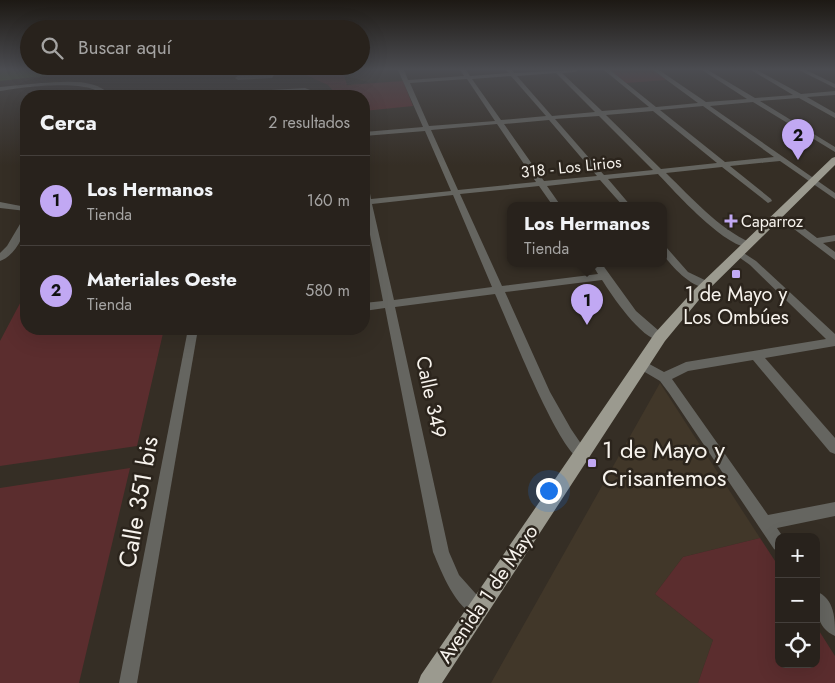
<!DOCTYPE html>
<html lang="es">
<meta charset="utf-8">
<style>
body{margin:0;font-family:Jost,sans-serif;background:#342f29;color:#f1f3f6}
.controls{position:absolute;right:15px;bottom:15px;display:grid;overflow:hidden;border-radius:10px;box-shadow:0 5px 20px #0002}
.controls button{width:45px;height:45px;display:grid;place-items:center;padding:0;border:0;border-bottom:1px solid #443f3b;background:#28221c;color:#f1f3f6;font:25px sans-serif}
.you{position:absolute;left:548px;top:490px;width:18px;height:18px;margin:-12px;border:4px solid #fff;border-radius:50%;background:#1a73e8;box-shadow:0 0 0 8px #1a73e833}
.badge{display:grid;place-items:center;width:32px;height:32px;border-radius:50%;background:#c1a8f3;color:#111;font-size:16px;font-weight:700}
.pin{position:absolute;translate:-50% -41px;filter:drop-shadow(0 1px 2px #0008)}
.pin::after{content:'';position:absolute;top:26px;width:18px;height:15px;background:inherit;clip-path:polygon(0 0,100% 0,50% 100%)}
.popup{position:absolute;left:507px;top:202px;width:160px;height:65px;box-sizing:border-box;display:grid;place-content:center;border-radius:10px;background:#28221c;filter:drop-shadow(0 1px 4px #0005);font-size:16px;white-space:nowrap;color:#a5a4a3}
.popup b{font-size:19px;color:#f1f3f6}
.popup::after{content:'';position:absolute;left:50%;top:100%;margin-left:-10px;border:10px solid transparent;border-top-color:#28221c}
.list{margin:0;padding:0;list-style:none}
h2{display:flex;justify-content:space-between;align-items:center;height:65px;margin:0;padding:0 20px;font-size:21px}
h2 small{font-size:16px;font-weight:400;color:#a5a4a3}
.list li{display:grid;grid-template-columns:32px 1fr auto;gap:15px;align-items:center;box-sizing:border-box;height:90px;padding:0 20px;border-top:1px solid #443f3b}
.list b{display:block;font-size:19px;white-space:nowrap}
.list p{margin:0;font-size:16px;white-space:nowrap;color:#a5a4a3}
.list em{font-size:16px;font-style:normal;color:#a5a4a3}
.icon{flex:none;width:28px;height:28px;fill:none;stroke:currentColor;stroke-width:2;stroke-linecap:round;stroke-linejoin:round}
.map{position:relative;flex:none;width:835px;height:683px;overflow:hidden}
.search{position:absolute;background:#28221c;box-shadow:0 5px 20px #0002;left:20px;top:20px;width:350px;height:55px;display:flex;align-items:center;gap:12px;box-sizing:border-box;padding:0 18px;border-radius:28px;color:#a5a4a3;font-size:19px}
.panel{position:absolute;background:#28221c;box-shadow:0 5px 20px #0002;left:20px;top:90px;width:350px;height:245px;border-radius:20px}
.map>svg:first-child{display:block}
.built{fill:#413729}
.green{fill:#5b2d2e}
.water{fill:#3f5326}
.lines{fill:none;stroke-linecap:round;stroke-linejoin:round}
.minor{fill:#656560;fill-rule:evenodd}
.major{fill:#9b9a8f;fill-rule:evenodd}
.poi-dot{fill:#c1a8f3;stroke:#2b241c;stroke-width:2}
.labels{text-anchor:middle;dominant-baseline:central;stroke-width:5;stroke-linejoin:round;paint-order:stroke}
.far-street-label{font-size:16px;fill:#f7f3ed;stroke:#2b241c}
.far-poi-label{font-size:16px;fill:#f7f3ed;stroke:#2b241c;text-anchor:start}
.poi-label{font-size:20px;fill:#f7f3ed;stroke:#2b241c}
.street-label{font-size:20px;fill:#f7f3ed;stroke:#2b241c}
.near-poi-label{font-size:24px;fill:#f7f3ed;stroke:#2b241c;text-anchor:start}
.near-street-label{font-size:24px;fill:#f7f3ed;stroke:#2b241c}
</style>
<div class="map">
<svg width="835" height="683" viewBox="0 0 835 683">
<rect width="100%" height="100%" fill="#352e25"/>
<path class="built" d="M660,383L760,538L683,557L655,594L713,640L698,683H491Z"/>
<g class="green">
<path d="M295,70H351L354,71L343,72L347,85L403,81L413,106L364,111V96H338L328,85Z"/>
<path d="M610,70H653L667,80L626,83Z"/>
<path d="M26,292V329H164L137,446L0,466V341Z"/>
<path d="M130,468L79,683H0V488Z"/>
<path d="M760,538L779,567V664H816V626L835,656V683H698L713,640L655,594L683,557Z"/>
</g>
<path class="water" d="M0,70H94L0,81Z"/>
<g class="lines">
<g class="minor">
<path d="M398,70H404L408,80L464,76L460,70H466L470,76L509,73L506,70H512L514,73L578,70L575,72L562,73L602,111L649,107L604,70H610L656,107L698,103L653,70H659L706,102L747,99L702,70H708L755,98L793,95L751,70H757L801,94L835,91V95L807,97L835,113V118L799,98L760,101L835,147V152L753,102L710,106L835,193V199L780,161L730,166L771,199L772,201L768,203L722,167L666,173C693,199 717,227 751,243V247C728,251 674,191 658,174L608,179L631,206H623L600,180L547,186L561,206H553L539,186L460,194L502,286L598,274L592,264H602L636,311L666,337L664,340C645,346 611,294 602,280L505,292L550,392L571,429L588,454L586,458L581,460C558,451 508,322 495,294L395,307L449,552L459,575L484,603L486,609L484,615L478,617C455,608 442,573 433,552L385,308L364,311V303L383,301L364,204V181L368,183L371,199L451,191L425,131L364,136V132L423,127ZM556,73L595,112L552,116L517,76ZM511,76L546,116L501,120L472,79ZM467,79L495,121L429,126L410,83ZM703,106L774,157L725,162L660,110ZM653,111L717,163L661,169L606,115ZM599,116L653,170L604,175L555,119ZM549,120L597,176L544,181L504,124ZM497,124L536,182L458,190L431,130ZM453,195L492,287L394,300L372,204Z"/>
<path d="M799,70H806L835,84V88Z"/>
<path d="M274,75L272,78L238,80L235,78L238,76Z"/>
<path d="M41,83C62,82 96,77 111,96H105C89,78 23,87 0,91V87Z"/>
<path d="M305,88L310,90L312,96H306L305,92L235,96L232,94L235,92Z"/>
<path d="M0,202L26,207V211L0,208Z"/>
<path d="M777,214L800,225L817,238L835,235V241L823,243L835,252V260L794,229L774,219V215Z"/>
<path d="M26,218C27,233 15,256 0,261V253L7,246L23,219Z"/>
<path d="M663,246L666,247L688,272L711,283L712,285L711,287C693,291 673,267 663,255Z"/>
<path d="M739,250L756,261L835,334V346L765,358L835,438V454L830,452L753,360L688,371L672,379L768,515L835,502V516L777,528L783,537H779V552L774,549L669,393L660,381L638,368L636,365L638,362L642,360L664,372L686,362L826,339L750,265L736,255L734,253Z"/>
<path d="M188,329H198L137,683H119Z"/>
<path d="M816,591C835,599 835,619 835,636C816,628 816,608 816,591Z"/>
</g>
<path class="major" d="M835,157V165L703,295L665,341L442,683H418L421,675L655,333L695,289L832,158Z"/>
</g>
<linearGradient id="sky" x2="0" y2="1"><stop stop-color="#1d1914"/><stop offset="0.42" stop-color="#4b4c51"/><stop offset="1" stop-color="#4b4c51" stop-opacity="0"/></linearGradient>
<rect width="835" height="165" fill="url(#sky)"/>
<g class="poi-dot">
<path d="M728.5 213.5h5v5h5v5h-5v5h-5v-5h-5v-5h5z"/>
<rect x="731" y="269" width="10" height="10" rx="2.5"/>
<rect x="587" y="458" width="10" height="10" rx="2.5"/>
</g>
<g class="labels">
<g class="far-street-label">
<text transform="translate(571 167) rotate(-6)">318 - Los Lirios</text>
</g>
<g class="far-poi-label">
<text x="741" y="221">Caparroz</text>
</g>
<g class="poi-label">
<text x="736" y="294">1 de Mayo y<tspan x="736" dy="23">Los Ombúes</tspan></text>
</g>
<g class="street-label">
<text transform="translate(431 397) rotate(78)">Calle 349</text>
<text transform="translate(488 594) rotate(-56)">Avenida 1 de Mayo</text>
</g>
<g class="near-poi-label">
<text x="602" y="449">1 de Mayo y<tspan x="602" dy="28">Crisantemos</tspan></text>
</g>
<g class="near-street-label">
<text transform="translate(138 502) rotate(-80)">Calle 351 bis</text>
</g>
</g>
</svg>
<div class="controls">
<button>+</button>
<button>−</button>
<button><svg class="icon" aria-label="locate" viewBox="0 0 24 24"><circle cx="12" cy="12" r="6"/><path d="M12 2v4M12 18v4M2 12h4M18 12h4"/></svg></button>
</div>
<div class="you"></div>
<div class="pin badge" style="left:587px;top:325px">1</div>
<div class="popup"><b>Los Hermanos</b>Tienda</div>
<div class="pin badge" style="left:798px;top:160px">2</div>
<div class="search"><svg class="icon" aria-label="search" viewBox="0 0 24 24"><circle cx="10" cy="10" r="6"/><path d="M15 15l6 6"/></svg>Buscar aquí</div>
<section class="panel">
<h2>Cerca<small>2 resultados</small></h2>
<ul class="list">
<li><span class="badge">1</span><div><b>Los Hermanos</b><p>Tienda</p></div><em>160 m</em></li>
<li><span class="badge">2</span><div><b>Materiales Oeste</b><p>Tienda</p></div><em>580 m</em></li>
</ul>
</section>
</div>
